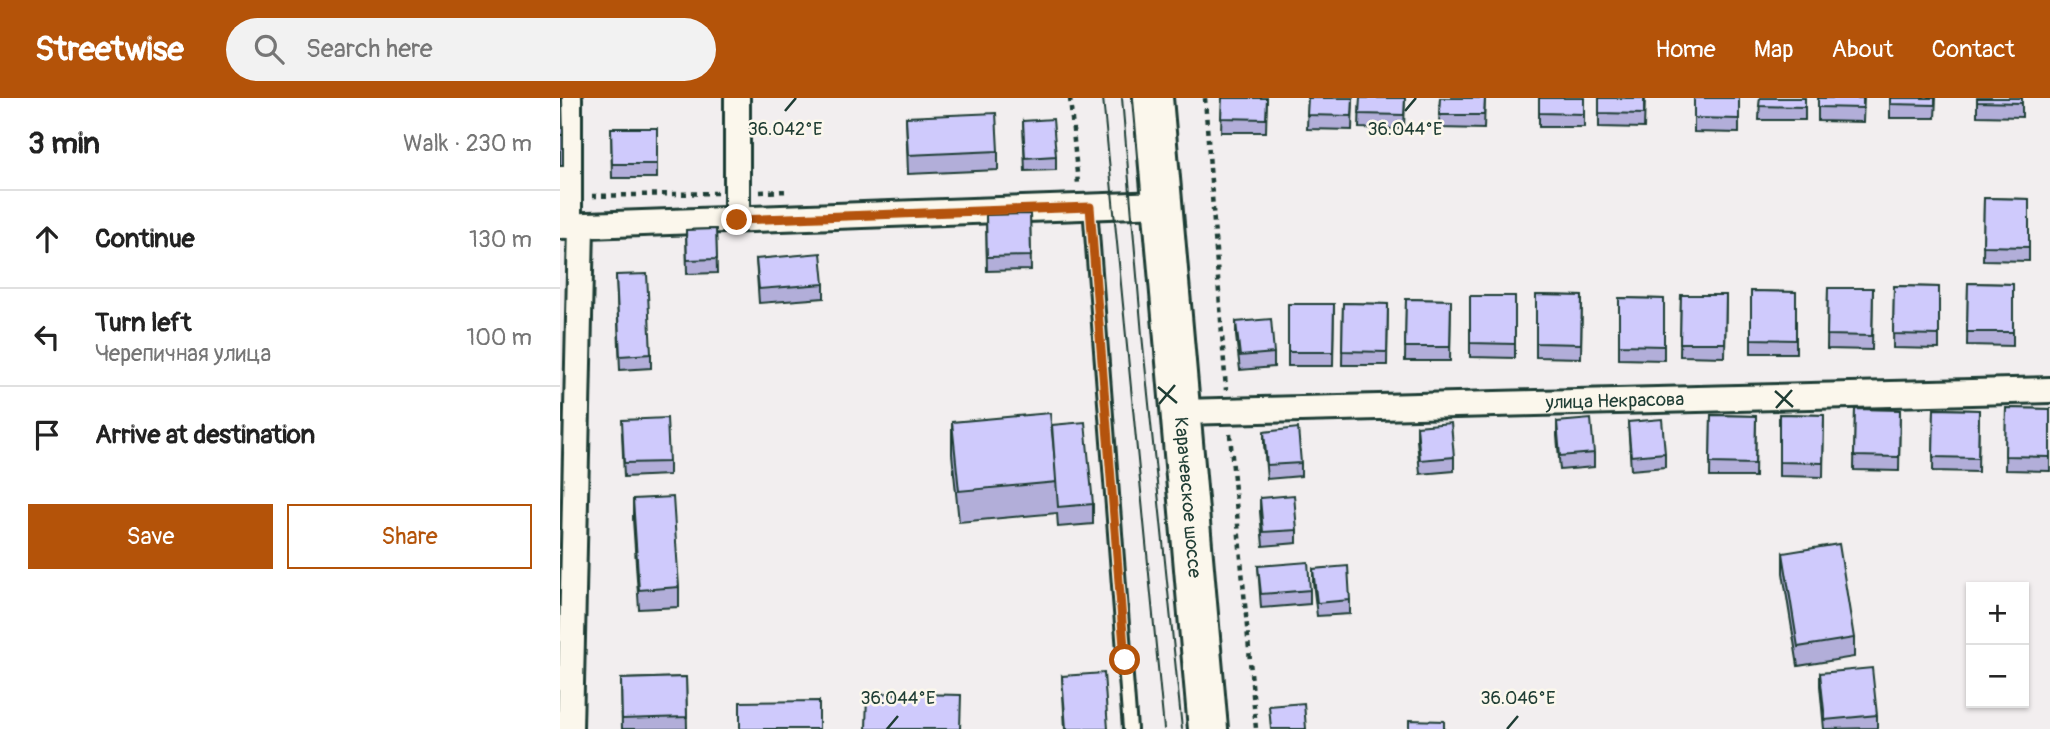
<!DOCTYPE html>
<meta charset="utf-8">
<style>
body{margin:0;font-family:Pangolin,sans-serif;background:#f2f2f2;color:#222}
.controls{position:absolute;right:21px;bottom:21px;display:grid;overflow:hidden;border-radius:0px;box-shadow:0 2px 5px #0004}
.controls button{width:63px;height:63px;display:grid;place-items:center;padding:0;border:0;border-bottom:2px solid #e0e0e0;background:#fff;color:#222;font:35px sans-serif}
.stop{position:absolute;width:21px;height:21px;margin:-16px;border:5px solid #b45309;border-radius:50%;background:#fff}
.stop.end{background:#b45309;border-color:#fff;box-shadow:0 2px 7px #0008}
.list{margin:0;padding:0;list-style:none}
h2{display:flex;justify-content:space-between;align-items:center;height:91px;margin:0;padding:0 28px;font-size:30px}
h2 small{font-size:23px;font-weight:400;color:#767676}
.list li{display:grid;grid-template-columns:46px 1fr auto;gap:21px;align-items:center;box-sizing:border-box;height:98px;padding:0 28px;border-top:2px solid #e0e0e0}
.list b{display:block;font-size:26px;white-space:nowrap}
.list p{margin:0;font-size:23px;white-space:nowrap;color:#767676}
.list em{font-size:23px;font-style:normal;color:#767676}
.actions{display:flex;gap:14px;padding:21px 28px}
.actions a{flex:1;padding:16px 0;border:2px solid #b45309;border-radius:0px;text-align:center;font-size:24px;color:#b45309}
.actions .main{background:#b45309;color:#fff}
.icon{flex:none;width:38px;height:38px;fill:none;stroke:currentColor;stroke-width:2;stroke-linecap:round;stroke-linejoin:round}
.map{position:relative;flex:none;width:1490px;height:631px;overflow:hidden}
header{display:flex;align-items:center;gap:42px;box-sizing:border-box;height:98px;padding:0 35px;background:#b45309;color:#fff}
header strong{font-size:33px}
nav{display:flex;gap:38px;margin-inline-start:auto;font-size:24px}
.search{width:490px;height:63px;background:#f2f2f2;display:flex;align-items:center;gap:18px;box-sizing:border-box;padding:0 24px;border-radius:38px;color:#767676;font-size:26px}
main{display:flex}
aside{flex:1;background:#fff}
.map>svg:first-child{display:block}
.lines{fill:none;stroke-linecap:round;stroke-linejoin:round}
.service-casing{stroke:#1f3d34;stroke-width:18}
.minor-casing{stroke:#1f3d34;stroke-width:30}
.trunk-casing{stroke:#1f3d34;stroke-width:44}
.path{stroke:#1f3d34;stroke-width:4.5;stroke-dasharray:5 5;stroke-linecap:butt}
.service{stroke:#fbf7ec;stroke-width:12}
.minor{stroke:#fbf7ec;stroke-width:24}
.trunk{stroke:#fbf7ec;stroke-width:38}
.tram{stroke:#1f3d34;stroke-width:2}
.wall{fill:#b2aed9;stroke:#1f3d34;stroke-width:2}
.building{fill:#cfcafc;stroke:#1f3d34;stroke-width:2}
.route{stroke:#b45309;stroke-width:9}
.ticks{fill:none;stroke:#1f3d34;stroke-width:2.5}
.labels{text-anchor:middle;dominant-baseline:central;stroke-width:5;stroke-linejoin:round;paint-order:stroke}
.street-label{font-size:19px;fill:#1f3d34;stroke:#fbf7ec}
.ticks-label{font-size:18px;text-anchor:middle;fill:#1f3d34;stroke:#fbf7ec;stroke-width:5;stroke-linejoin:round;paint-order:stroke}
</style>
<header>
<strong>Streetwise</strong>
<div class="search"><svg class="icon" aria-label="search" viewBox="0 0 24 24"><circle cx="10" cy="10" r="6"/><path d="M15 15l6 6"/></svg>Search here</div>
<nav><a>Home</a><a>Map</a><a>About</a><a>Contact</a></nav>
</header>
<main>
<aside>
<h2>3 min<small>Walk · 230 m</small></h2>
<ul class="list">
<li><svg class="icon" aria-label="ahead" viewBox="0 0 24 24"><path d="M12 20V5M6 11l6-6 6 6"/></svg><div><b>Continue</b></div><em>130 m</em></li>
<li><svg class="icon" aria-label="left" viewBox="0 0 24 24"><path d="M17 20v-9H6M10 6l-5 5 5 5"/></svg><div><b>Turn left</b><p>Черепичная улица</p></div><em>100 m</em></li>
<li><svg class="icon" aria-label="arrive" viewBox="0 0 24 24"><path d="M6 21V4h12l-3 4 3 4H6"/></svg><div><b>Arrive at destination</b></div></li>
</ul>
<div class="actions"><a class="main">Save</a><a>Share</a></div>
</aside>
<div class="map">
<svg width="1490" height="631" viewBox="0 0 1490 631">
<rect width="100%" height="100%" fill="#f2eeef"/>
<filter id="ink" filterUnits="userSpaceOnUse"><feTurbulence type="fractalNoise" baseFrequency=".0143" numOctaves="2"/><feDisplacementMap in="SourceGraphic" scale="14" xChannelSelector="R" yChannelSelector="G"/><feConvolveMatrix kernelMatrix="1 2 1 2 8 2 1 2 1" color-interpolation-filters="sRGB"/></filter>
<g filter="url(#ink)">
<g class="lines">
<g class="service-casing">
<path id="service" d="M530,109L570,631"/>
</g>
<g class="minor-casing">
<g id="minor">
<path d="M9,0V128"/>
<path d="M177,0V122"/>
<path d="M0,128L602,106"/>
<path id="s1" d="M621,314L1490,292"/>
<path d="M10,631L21,128"/>
</g>
</g>
<g class="trunk-casing">
<g id="trunk">
<path id="s2" d="M593,0L648,631"/>
</g>
</g>
<g class="path">
<path d="M510,0L518,86"/>
<path d="M645,0L666,292"/>
<path d="M200,94L230,93"/>
<path d="M32,98L157,95"/>
<path d="M670,336L696,631"/>
</g>
<use href="#service" class="service"/>
<use href="#minor" class="minor"/>
<use href="#trunk" class="trunk"/>
<g class="tram">
<path d="M543,0L604,631"/>
<path d="M562,0L582,237L622,631"/>
</g>
</g>
<g class="wall">
<path d="M0,0L3,37V68H0Z"/>
<path d="M662,0H707L706,34H661Z"/>
<path d="M748,0H793L792,32L747,31Z"/>
<path d="M800,0H845L844,31L799,30Z"/>
<path d="M880,0H925L924,31L879,30Z"/>
<rect x="979" y="0" width="45" height="29"/>
<path d="M1039,0H1085L1084,30L1039,29Z"/>
<path d="M1134,0H1179V35L1134,34Z"/>
<path d="M1200,0H1245V22H1199Z"/>
<path d="M1258,0H1304L1303,24L1258,23Z"/>
<path d="M1330,0H1376L1375,20H1330Z"/>
<path d="M1417,0H1462V19L1417,18Z"/>
<path d="M346,19L438,53V72L348,76Z"/>
<path d="M463,23L496,58V72L465,73Z"/>
<path d="M51,30H97V80H52Z"/>
<path d="M1424,100L1469,101V163L1423,162Z"/>
<path d="M470,116L471,172L427,173L426,117Z"/>
<path d="M156,131L157,175L127,176L126,132Z"/>
<path d="M196,161L264,186V200L199,205Z"/>
<path d="M56,177L91,256V270L60,272Z"/>
<path d="M1408,185L1453,186V248L1407,247Z"/>
<path d="M1334,188L1379,189V251L1333,250Z"/>
<path d="M1268,190H1313L1312,252L1267,251Z"/>
<path d="M1191,193L1236,194V255H1191Z"/>
<path d="M976,197L1022,198L1021,260L976,259Z"/>
<path d="M1121,197H1166L1165,259L1120,258Z"/>
<path d="M910,198H955V260L910,259Z"/>
<path d="M1059,200L1104,201V262L1059,261Z"/>
<path d="M846,201L891,202L890,263H845Z"/>
<path d="M783,205L828,206L827,267H782Z"/>
<path d="M728,206H774L773,268H728Z"/>
<path d="M676,224L714,255V269L680,272L676,238Z"/>
<path d="M1446,310L1490,311V373L1445,372Z"/>
<path d="M1295,311L1340,312L1339,373L1294,372Z"/>
<path d="M1374,311L1419,312L1418,374L1373,373Z"/>
<path d="M1219,316L1264,317L1263,379L1219,378Z"/>
<path d="M1151,317L1196,318L1195,379H1150Z"/>
<path d="M392,324L492,327L533,406V426L498,429L497,415L399,424L392,356Z"/>
<path d="M997,324L1034,355V369L1000,372L997,338Z"/>
<path d="M1068,324L1105,355V369L1071,372Z"/>
<path d="M857,328L894,359V373L860,376L857,342Z"/>
<path d="M704,334L741,365V378L707,381L704,347Z"/>
<path d="M62,335L109,364V377L64,379Z"/>
<path d="M700,400L737,432V445L703,448L700,414Z"/>
<path d="M73,401L119,489V509L79,511L73,421Z"/>
<path d="M1223,455L1294,540V559L1238,568L1223,475Z"/>
<path d="M698,468L750,492V506L701,510Z"/>
<path d="M753,471L790,502V516L757,518L753,484Z"/>
<path d="M1260,575L1317,617V630L1264,631L1260,588Z"/>
<path d="M502,578L548,631H505Z"/>
<path d="M126,579L127,631H62L61,581Z"/>
</g>
<g class="building">
<path d="M0,0H2L3,37H0Z"/>
<path d="M662,0H707L706,21L661,20Z"/>
<path d="M748,0H793L792,18L747,17Z"/>
<path d="M800,0H845L844,17L799,16Z"/>
<path d="M880,0H925L924,17H879Z"/>
<path d="M979,0H1024V16L979,15Z"/>
<path d="M1039,0H1084V16L1039,15Z"/>
<path d="M1134,0H1179V21L1134,20Z"/>
<path d="M1200,0H1245V9L1199,8Z"/>
<path d="M1258,0H1303V10L1258,9Z"/>
<path d="M1330,0H1375V7L1330,6Z"/>
<path d="M1417,0H1462V5L1417,4Z"/>
<path d="M436,15L438,53L348,57L346,19Z"/>
<path d="M493,21L496,58L465,60L463,23Z"/>
<path d="M51,30H97V66H52Z"/>
<path d="M1424,100L1469,101V149L1423,148Z"/>
<path d="M470,116L471,158L427,159L426,117Z"/>
<path d="M156,131L157,161L127,162L126,132Z"/>
<path d="M261,155L264,186L199,191L196,161Z"/>
<path d="M87,176L91,256L60,258L56,177Z"/>
<path d="M1408,185L1453,186V234H1407Z"/>
<path d="M1334,188L1379,189V237L1333,236Z"/>
<path d="M1268,190H1313L1312,238L1267,237Z"/>
<path d="M1191,193L1236,194V242L1191,241Z"/>
<path d="M976,197L1022,198L1021,246L976,245Z"/>
<path d="M1121,197H1166L1165,245H1120Z"/>
<path d="M910,198H955V246L910,245Z"/>
<path d="M1059,200L1104,201V248L1059,247Z"/>
<path d="M846,201L891,202L890,249H845Z"/>
<path d="M783,205L828,206L827,254L782,253Z"/>
<path d="M728,206H774L773,254H728Z"/>
<path d="M711,221L714,255L680,258L676,224Z"/>
<path d="M1446,310L1490,311V359L1445,358Z"/>
<path d="M1295,311L1340,312L1339,359L1294,358Z"/>
<path d="M1374,311L1419,312L1418,360L1373,359Z"/>
<path d="M490,315L497,384L399,393L392,324Z"/>
<path d="M1219,316L1264,317L1263,365L1219,364Z"/>
<path d="M1151,317L1196,318L1195,366L1150,365Z"/>
<path d="M107,320L109,364L64,365L62,322Z"/>
<path d="M1031,321L1034,355L1000,358L997,324Z"/>
<path d="M1102,321L1105,355L1071,358L1068,324Z"/>
<path d="M525,324L533,406L498,409L492,327Z"/>
<path d="M891,325L894,359L860,362L857,328Z"/>
<path d="M738,330L741,365L707,367L704,334Z"/>
<path d="M734,397L737,432L703,434L700,400Z"/>
<path d="M113,399L119,489L79,492L73,401Z"/>
<path d="M1279,446L1294,540L1238,549L1223,455Z"/>
<path d="M748,464L750,492L701,496L698,468Z"/>
<path d="M788,468L790,502L757,505L753,471Z"/>
<path d="M1312,570L1317,617L1265,622L1260,575Z"/>
<path d="M544,575L548,631H506L502,578Z"/>
<path d="M126,579L127,619L62,621L61,581Z"/>
<path d="M307,595L401,597L400,631H306Z"/>
<path d="M259,603V631H180V604Z"/>
<path d="M744,605L746,631H711L709,608Z"/>
<path d="M849,622L884,623V631H849Z"/>
</g>
</g>
<g class="lines" filter="url(#ink)">
<path class="route" d="M177,122L530,109L565,562"/>
</g>
<path class="ticks" d="M225,13L236,0M845,13L856,0M598,289L617,305M1215,293L1233,309M599,306L615,287M1216,310L1232,292M327,631L338,618M947,631L958,618"/>
<g class="labels">
<g class="street-label">
<text stroke="none"><textPath href="#s1" startOffset="434">улица Некрасова</textPath></text>
<text stroke="none"><textPath href="#s2" startOffset="401">Карачевское шоссе</textPath></text>
</g>
</g>
<g class="ticks-label">
<text x="225" y="37">36.042°E</text>
<text x="845" y="37">36.044°E</text>
<text x="338" y="606">36.044°E</text>
<text x="958" y="606">36.046°E</text>
</g>
</svg>
<div class="controls">
<button>+</button>
<button>−</button>
</div>
<div class="stop" style="left:565px;top:562px"></div>
<div class="stop end" style="left:177px;top:122px"></div>
</div>
</main>
